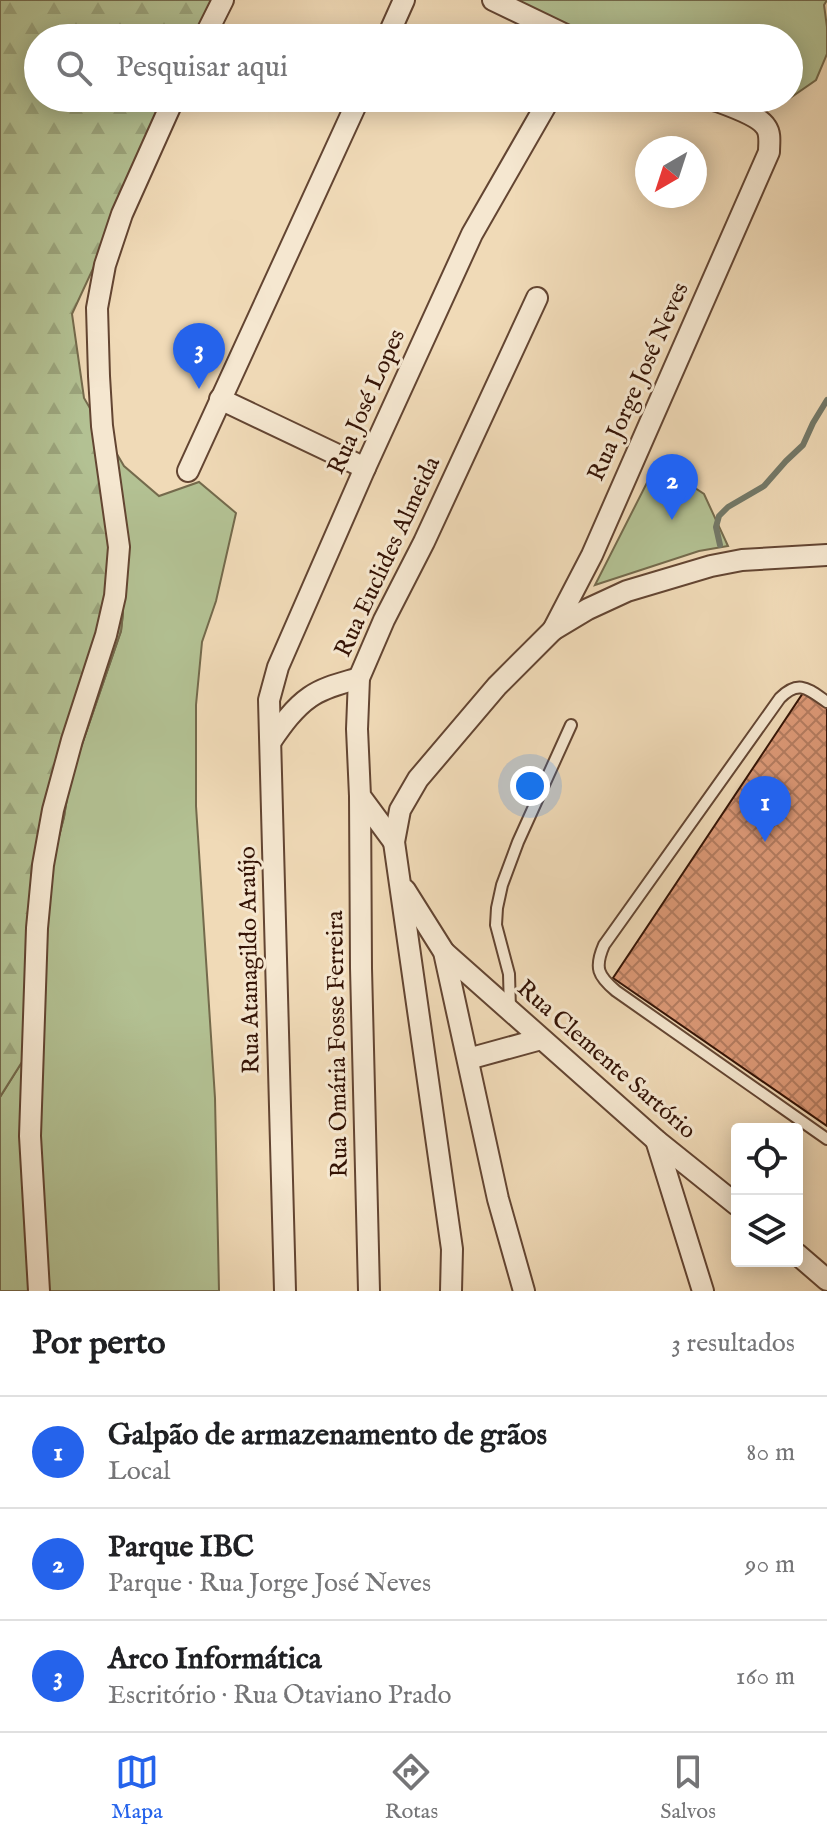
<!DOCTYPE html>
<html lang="pt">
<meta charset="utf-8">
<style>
body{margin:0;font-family:"IM FELL English",serif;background:#f2f2f2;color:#202124}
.controls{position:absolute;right:24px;bottom:24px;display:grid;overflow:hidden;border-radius:8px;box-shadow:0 4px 20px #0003}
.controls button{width:72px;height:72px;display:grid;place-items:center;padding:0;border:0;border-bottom:2px solid #e0e0e0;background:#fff;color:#202124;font:40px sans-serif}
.compass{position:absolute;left:635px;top:136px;width:72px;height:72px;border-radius:50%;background:#fff;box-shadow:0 4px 20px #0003;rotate:219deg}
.you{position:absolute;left:530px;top:786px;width:28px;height:28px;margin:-20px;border:6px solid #fff;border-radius:50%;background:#1a73e8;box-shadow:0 0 0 12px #1a73e833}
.badge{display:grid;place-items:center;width:52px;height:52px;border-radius:50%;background:#2563eb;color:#fff;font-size:26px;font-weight:700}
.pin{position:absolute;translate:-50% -66px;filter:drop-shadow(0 2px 4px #0008)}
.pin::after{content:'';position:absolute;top:42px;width:28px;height:24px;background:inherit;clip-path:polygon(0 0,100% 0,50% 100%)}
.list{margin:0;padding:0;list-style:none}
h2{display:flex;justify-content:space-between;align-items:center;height:104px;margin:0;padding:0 32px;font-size:34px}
h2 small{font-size:26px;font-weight:400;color:#757577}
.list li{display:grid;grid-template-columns:52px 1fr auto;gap:24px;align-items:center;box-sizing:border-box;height:112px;padding:0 32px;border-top:2px solid #e0e0e0}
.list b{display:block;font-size:30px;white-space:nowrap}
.list p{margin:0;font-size:26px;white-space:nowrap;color:#757577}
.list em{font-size:26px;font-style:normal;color:#757577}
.icon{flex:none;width:44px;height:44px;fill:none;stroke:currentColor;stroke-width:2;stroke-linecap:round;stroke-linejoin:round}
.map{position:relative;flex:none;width:827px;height:1291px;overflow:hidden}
.search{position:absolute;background:#fff;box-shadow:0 4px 20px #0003;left:24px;right:24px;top:24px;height:88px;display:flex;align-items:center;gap:20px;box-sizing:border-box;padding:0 28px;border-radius:44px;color:#757577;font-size:30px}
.sheet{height:440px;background:#fff}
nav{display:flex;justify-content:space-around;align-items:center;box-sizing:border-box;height:112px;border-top:2px solid #e0e0e0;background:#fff;font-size:22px;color:#757577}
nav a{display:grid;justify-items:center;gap:4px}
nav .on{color:#2563eb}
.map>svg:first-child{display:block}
.green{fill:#b3c193;stroke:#746a4c;stroke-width:2}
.forest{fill:url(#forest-firs);stroke:#746a4c;stroke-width:2}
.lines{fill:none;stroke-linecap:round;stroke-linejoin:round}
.stream{stroke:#727868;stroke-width:6}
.building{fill:url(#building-cross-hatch);stroke:#341305;stroke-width:2}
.lane-casing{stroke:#634532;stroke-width:14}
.street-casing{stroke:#634532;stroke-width:24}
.lane{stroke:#f5e7d0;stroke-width:10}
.street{stroke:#f5e7d0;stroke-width:20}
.labels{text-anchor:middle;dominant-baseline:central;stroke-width:6;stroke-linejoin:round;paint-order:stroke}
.street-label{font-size:24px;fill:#341305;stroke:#f5e7d0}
</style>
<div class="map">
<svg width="827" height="1291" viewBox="0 0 827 1291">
<defs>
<pattern id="forest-firs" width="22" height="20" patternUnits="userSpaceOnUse" patternTransform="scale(2)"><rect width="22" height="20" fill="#b3c193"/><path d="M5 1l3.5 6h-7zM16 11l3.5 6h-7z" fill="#9ba57d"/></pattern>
<pattern id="building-cross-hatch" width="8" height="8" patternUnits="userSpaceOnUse" patternTransform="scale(2)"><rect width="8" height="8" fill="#d97"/><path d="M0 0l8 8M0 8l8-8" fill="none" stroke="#b47c60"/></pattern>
</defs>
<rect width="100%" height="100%" fill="#f0dab7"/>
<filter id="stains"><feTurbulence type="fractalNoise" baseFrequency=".0025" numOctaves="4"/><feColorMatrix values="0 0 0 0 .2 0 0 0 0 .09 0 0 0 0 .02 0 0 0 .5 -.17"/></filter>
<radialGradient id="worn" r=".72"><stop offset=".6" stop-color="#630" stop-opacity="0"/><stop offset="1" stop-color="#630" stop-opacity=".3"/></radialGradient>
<g class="green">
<path d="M503,0H827L824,5L827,27V54L816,80L780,105L735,104L720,98H789V38H584Z"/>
<path d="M108,439L124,466L159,496L199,482L236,513L216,601L202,642L196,705V806L215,1098L219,1291H0V1097L27,1054L43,1020L46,966L45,931L53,859L64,817L70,779L121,631L123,613Z"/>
<path d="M657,463L704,494L728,546L699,551L595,585Z"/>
</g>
<path class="forest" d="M0,0H217L199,38H38V98H172L72,314L84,398L108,439L123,613L121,631L70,779L64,817L53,859L45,931L46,966L43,1020L27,1054L0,1097Z"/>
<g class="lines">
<path class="stream" d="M720,545L716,527L719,516L728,507L764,486L786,461L803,445L813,423L827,400"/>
</g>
<path class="building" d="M805,690L827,706V1126L613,978Z"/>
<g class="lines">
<g class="lane-casing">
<g id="lane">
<path d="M827,702C808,689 799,679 780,698L604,945C594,968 598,976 616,991L827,1139"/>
<path d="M510,1010L509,974L496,925L497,908L502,885L518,842L571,725"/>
</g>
</g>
<g class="street-casing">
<g id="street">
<path d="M493,0L572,38"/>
<path d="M204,38L223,0"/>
<path d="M387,38L404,0"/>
<path d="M220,399L365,468"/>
<path d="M188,471L359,98"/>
<path d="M553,630L592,555L769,152C769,143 771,134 766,127C758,114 724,104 709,98"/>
<path d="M271,741C282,725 294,708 310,697C324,687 343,683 359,678"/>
<path d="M360,796L361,968L369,1291"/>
<path d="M394,842L360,796L357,729L359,678L384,620L424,542L537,298"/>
<path d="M405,890L444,952L498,1199L524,1291"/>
<path d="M444,952L656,1140L737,1205"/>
<path d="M468,1059L541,1039"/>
<path d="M656,1140L703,1291"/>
<path d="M797,1254L827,1280"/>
<path d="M39,1291L30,1136L37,928L43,865L53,810L72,740L106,635L115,596L119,547L102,426L99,376L97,308L105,265L122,214L174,98"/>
<path d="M285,1291L269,700L278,667L365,468L472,234L550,98"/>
<path d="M451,1291L452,1249L394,842L400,810L418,779L497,686L553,630L588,609L627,591L711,566L742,560L827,555"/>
</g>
</g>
<use href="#lane" class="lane"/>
<use href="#street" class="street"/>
</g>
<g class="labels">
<g class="street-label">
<text transform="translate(639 382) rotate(-66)">Rua Jorge José Neves</text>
<text transform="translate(367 402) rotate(-66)">Rua José Lopes</text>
<text transform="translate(388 557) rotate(-65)">Rua Euclides Almeida</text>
<text transform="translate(250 960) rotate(-91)">Rua Atanagildo Araújo</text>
<text transform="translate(338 1044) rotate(-91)">Rua Omária Fosse Ferreira</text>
<text transform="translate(606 1060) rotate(41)">Rua Clemente Sartório</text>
</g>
</g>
<rect width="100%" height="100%" filter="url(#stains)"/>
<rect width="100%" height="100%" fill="url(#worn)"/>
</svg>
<div class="controls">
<button><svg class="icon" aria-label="locate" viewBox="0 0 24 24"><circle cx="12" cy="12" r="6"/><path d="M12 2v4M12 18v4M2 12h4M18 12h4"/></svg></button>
<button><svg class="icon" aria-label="layers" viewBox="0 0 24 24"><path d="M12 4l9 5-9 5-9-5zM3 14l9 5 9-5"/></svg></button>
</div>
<svg class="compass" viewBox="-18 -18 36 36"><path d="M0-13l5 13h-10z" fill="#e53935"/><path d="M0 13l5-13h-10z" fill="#757577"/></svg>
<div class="you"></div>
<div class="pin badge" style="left:765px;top:842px">1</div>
<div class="pin badge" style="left:672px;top:520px">2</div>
<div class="pin badge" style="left:199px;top:389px">3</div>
<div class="search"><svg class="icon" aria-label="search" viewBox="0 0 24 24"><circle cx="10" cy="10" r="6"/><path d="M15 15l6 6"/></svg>Pesquisar aqui</div>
</div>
<section class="sheet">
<h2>Por perto<small>3 resultados</small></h2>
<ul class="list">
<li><span class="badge">1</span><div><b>Galpão de armazenamento de grãos</b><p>Local</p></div><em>80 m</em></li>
<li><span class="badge">2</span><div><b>Parque IBC</b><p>Parque · Rua Jorge José Neves</p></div><em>90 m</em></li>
<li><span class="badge">3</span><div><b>Arco Informática</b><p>Escritório · Rua Otaviano Prado</p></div><em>160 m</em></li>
</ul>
</section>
<nav>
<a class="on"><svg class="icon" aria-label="map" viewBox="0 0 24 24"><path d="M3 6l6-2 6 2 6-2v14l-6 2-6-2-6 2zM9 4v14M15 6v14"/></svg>Mapa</a>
<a><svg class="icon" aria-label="directions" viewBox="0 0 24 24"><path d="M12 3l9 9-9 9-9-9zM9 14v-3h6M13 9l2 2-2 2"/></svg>Rotas</a>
<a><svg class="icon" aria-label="saved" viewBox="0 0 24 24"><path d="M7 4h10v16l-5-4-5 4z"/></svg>Salvos</a>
</nav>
